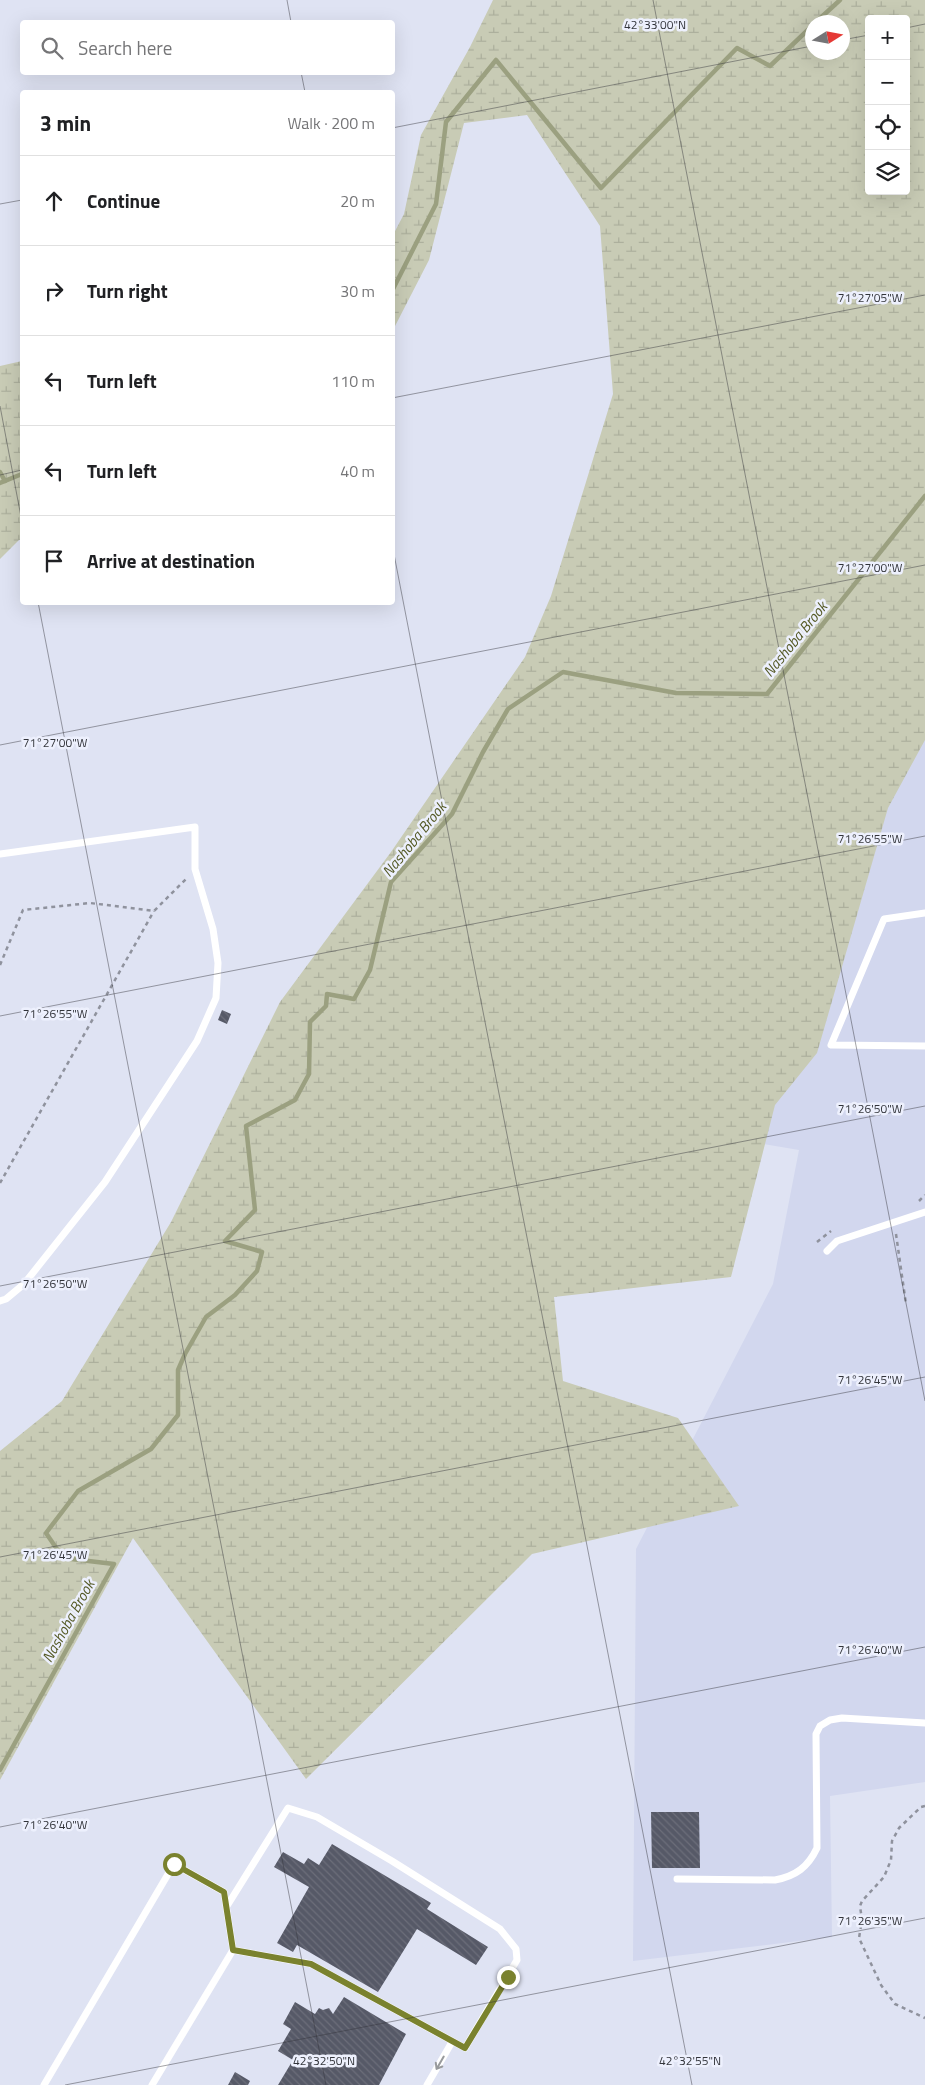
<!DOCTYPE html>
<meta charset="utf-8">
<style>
body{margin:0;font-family:"Titillium Web",sans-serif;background:#f6f6f6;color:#202124}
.controls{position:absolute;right:15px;top:15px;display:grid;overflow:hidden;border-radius:5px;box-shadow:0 5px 20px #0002}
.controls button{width:45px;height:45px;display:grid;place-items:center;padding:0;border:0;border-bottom:1px solid #e0e0e0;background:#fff;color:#202124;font:25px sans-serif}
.compass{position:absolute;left:805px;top:15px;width:45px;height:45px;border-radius:50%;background:#fff;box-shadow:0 5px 20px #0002;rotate:79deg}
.stop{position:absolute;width:15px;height:15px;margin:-11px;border:4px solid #7a822e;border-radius:50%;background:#fff}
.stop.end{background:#7a822e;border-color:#fff;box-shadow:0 1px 5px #0008}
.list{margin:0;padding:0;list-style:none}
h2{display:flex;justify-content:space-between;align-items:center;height:65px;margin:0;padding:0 20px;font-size:21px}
h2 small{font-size:16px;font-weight:400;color:#757577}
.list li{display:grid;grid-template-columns:32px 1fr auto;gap:15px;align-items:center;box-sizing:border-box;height:90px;padding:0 20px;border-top:1px solid #e0e0e0}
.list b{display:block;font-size:19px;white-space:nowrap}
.list em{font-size:16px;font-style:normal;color:#757577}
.icon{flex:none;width:28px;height:28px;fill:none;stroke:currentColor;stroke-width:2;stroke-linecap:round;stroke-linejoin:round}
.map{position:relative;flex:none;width:925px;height:2085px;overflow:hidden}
.search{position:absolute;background:#fff;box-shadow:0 5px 20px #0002;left:20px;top:20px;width:375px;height:55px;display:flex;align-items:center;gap:12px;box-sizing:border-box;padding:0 18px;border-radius:5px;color:#757577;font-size:19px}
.panel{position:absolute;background:#fff;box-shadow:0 5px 20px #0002;left:20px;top:90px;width:375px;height:515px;border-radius:5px}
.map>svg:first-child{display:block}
.built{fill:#d2d7ee}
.wetland{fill:url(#wetland-marsh);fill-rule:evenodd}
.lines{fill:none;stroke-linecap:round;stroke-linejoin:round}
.stream{stroke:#9ba080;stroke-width:4.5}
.building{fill:url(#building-back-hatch)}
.path{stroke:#8f929d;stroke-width:2.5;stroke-dasharray:4 4;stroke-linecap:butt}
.service{stroke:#fff;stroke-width:7}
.oneway{stroke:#989a9c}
.route{stroke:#7a822e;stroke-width:6}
.ticks{fill:none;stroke:#32343a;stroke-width:1;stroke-opacity:0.45}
.labels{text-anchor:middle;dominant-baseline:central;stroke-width:5;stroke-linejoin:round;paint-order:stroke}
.water-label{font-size:15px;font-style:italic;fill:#555a26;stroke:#edf0fd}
.ticks-label{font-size:12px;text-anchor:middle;fill:#32343a;stroke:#edf0fd;stroke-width:5;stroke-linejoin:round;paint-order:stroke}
</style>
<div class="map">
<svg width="925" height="2085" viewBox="0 0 925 2085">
<defs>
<pattern id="wetland-marsh" width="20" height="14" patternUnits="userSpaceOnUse" patternTransform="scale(1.25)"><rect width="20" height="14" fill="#c8cbb5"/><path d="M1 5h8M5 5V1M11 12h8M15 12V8" fill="none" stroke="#acaf9c"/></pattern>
<pattern id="building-back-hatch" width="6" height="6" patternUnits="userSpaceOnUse" patternTransform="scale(1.25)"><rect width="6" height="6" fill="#565967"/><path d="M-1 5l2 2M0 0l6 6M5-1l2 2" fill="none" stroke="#6c6e7a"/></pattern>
</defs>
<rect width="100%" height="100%" fill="#dfe3f3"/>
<path class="built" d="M925,565V1782L830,1796L832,1937L633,1961L636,1549L773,1284L799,1150L728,1138Z"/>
<g class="wetland">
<path d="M493,0H925V740L888,808L817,1053L775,1105L731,1277L554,1297L563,1381L678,1418L739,1506L532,1554L306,1779L133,1538L0,1780V1451L62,1401L171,1222L280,1002L391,852L525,657L551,596L613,394L600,226L527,115L464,123L429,260L393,330V235L404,214L421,135L470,47ZM869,19H906V191H869ZM812,22H842V52H812Z"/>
<path d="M22,361V540H19L0,559V366Z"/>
</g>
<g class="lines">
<g class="stream">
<path d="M816,22L840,0"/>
<path d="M392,291L436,204L446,122L496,60L601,188L737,48L770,66L812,26"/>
<path d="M0,472L5,481"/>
<path d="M0,483L22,474"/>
<path d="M0,1770L114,1564L63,1558L46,1533L78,1491L151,1449L178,1415V1370L185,1354L206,1317L235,1295L257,1271L262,1252L225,1241L255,1210L246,1126L295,1100L309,1074L310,1022L326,1006L327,994L354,999L370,970L391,882L452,814L483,752L508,709L563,672L676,693L767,694L925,496"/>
</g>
</g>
<g class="building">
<path d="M222,1010L231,1014L227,1024L218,1020Z"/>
<path d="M651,1812H699L700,1868H652Z"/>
<path d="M332,1844L431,1903L427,1909L488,1947L476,1965L417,1929L378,1992L297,1945L293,1952L277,1943L309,1887L274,1867L283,1852L304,1864L308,1858L319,1865Z"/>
<path d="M344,1997L406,2034L379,2085H278L293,2060L278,2051L291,2029L283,2024L295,2002L315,2014L319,2008L323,2010L329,2008L333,2014Z"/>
<path d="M235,2072L250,2081L248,2085H228Z"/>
</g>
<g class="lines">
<g class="path">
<path d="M0,965L23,910L90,903L154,911L187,878"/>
<path d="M0,1183L154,911"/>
<path d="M919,1201L925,1195"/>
<path d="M896,1234L906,1304"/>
<path d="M817,1242L831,1231"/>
<path d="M925,1806L921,1807L899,1828L892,1841L891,1860L884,1877L862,1901L860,1906L862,1920L859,1938L881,1985L895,2004L925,2018"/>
</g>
<g class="service">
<path d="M0,854L195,827V869L213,929L218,963L216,998L197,1041L105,1182L24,1284L6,1299L0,1301"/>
<path d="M925,913L884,919L831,1045L925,1046"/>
<path d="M827,1251L837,1241L925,1212"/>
<path d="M677,1879L775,1880C796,1876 808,1867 817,1848L816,1734L820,1726L830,1720L842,1718L925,1723"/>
<path d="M227,1906L288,1808L317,1817L392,1861L500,1929L516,1949L517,1960L465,2048L311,1964L233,1950"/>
<path d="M44,2085L174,1864L224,1892L233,1950L152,2085"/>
<path d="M427,2085L452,2042"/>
</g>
</g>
<defs><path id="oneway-shaft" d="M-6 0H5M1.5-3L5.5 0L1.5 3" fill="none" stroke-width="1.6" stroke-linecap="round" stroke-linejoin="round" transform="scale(1.25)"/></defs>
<use class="oneway" href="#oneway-shaft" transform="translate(440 2063) rotate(120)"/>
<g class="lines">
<path class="route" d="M174,1864L224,1892L233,1950L311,1964L465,2048L508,1977"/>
</g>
<path class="ticks" d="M287,0L291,22M653,0L925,1401M906,28L925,24M842,40L869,35M301,72L305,92M392,128L812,46M0,204L22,200M392,398L925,295M0,406L22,522M0,475L22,470M392,544L692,2085M38,602L326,2085M0,745L925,565M0,1016L925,836M0,1286L925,1106M0,1557L925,1377M0,1827L925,1647M65,2085L925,1918"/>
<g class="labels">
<g class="water-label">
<text transform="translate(795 639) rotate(-51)">Nashoba Brook</text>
<text transform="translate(414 839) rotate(-51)">Nashoba Brook</text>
<text transform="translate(68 1621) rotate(-61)">Nashoba Brook</text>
</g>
</g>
<g class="ticks-label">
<text x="655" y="29">42°33'00"N</text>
<text x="870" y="302">71°27'05"W</text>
<text x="870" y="572">71°27'00"W</text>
<text x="55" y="747">71°27'00"W</text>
<text x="870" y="843">71°26'55"W</text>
<text x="55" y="1018">71°26'55"W</text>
<text x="870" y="1113">71°26'50"W</text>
<text x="55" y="1288">71°26'50"W</text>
<text x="870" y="1384">71°26'45"W</text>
<text x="55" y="1559">71°26'45"W</text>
<text x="870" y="1654">71°26'40"W</text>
<text x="55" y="1829">71°26'40"W</text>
<text x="870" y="1925">71°26'35"W</text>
<text x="324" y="2065">42°32'50"N</text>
<text x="690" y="2065">42°32'55"N</text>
</g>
</svg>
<div class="controls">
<button>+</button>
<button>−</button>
<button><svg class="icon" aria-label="locate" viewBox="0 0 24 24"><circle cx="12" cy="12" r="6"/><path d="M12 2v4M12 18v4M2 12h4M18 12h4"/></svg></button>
<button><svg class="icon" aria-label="layers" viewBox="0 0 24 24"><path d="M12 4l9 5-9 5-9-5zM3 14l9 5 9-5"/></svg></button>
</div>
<svg class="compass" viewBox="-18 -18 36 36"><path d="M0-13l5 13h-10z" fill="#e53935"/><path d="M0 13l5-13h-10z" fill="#757577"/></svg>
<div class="stop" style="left:174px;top:1864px"></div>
<div class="stop end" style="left:508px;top:1977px"></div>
<div class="search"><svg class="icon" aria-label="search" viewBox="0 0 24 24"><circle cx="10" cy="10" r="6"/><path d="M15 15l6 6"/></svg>Search here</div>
<section class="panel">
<h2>3 min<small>Walk · 200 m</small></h2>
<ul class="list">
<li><svg class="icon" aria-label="ahead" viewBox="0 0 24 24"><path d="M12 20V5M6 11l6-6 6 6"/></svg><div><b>Continue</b></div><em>20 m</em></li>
<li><svg class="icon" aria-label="right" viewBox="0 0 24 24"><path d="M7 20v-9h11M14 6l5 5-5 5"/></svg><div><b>Turn right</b></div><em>30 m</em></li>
<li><svg class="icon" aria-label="left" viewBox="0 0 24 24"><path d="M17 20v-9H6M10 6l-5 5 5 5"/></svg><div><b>Turn left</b></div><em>110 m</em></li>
<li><svg class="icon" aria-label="left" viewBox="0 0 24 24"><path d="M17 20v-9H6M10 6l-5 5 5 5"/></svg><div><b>Turn left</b></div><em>40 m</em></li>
<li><svg class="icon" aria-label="arrive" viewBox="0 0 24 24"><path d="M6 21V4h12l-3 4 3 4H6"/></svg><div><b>Arrive at destination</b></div></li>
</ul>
</section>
</div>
